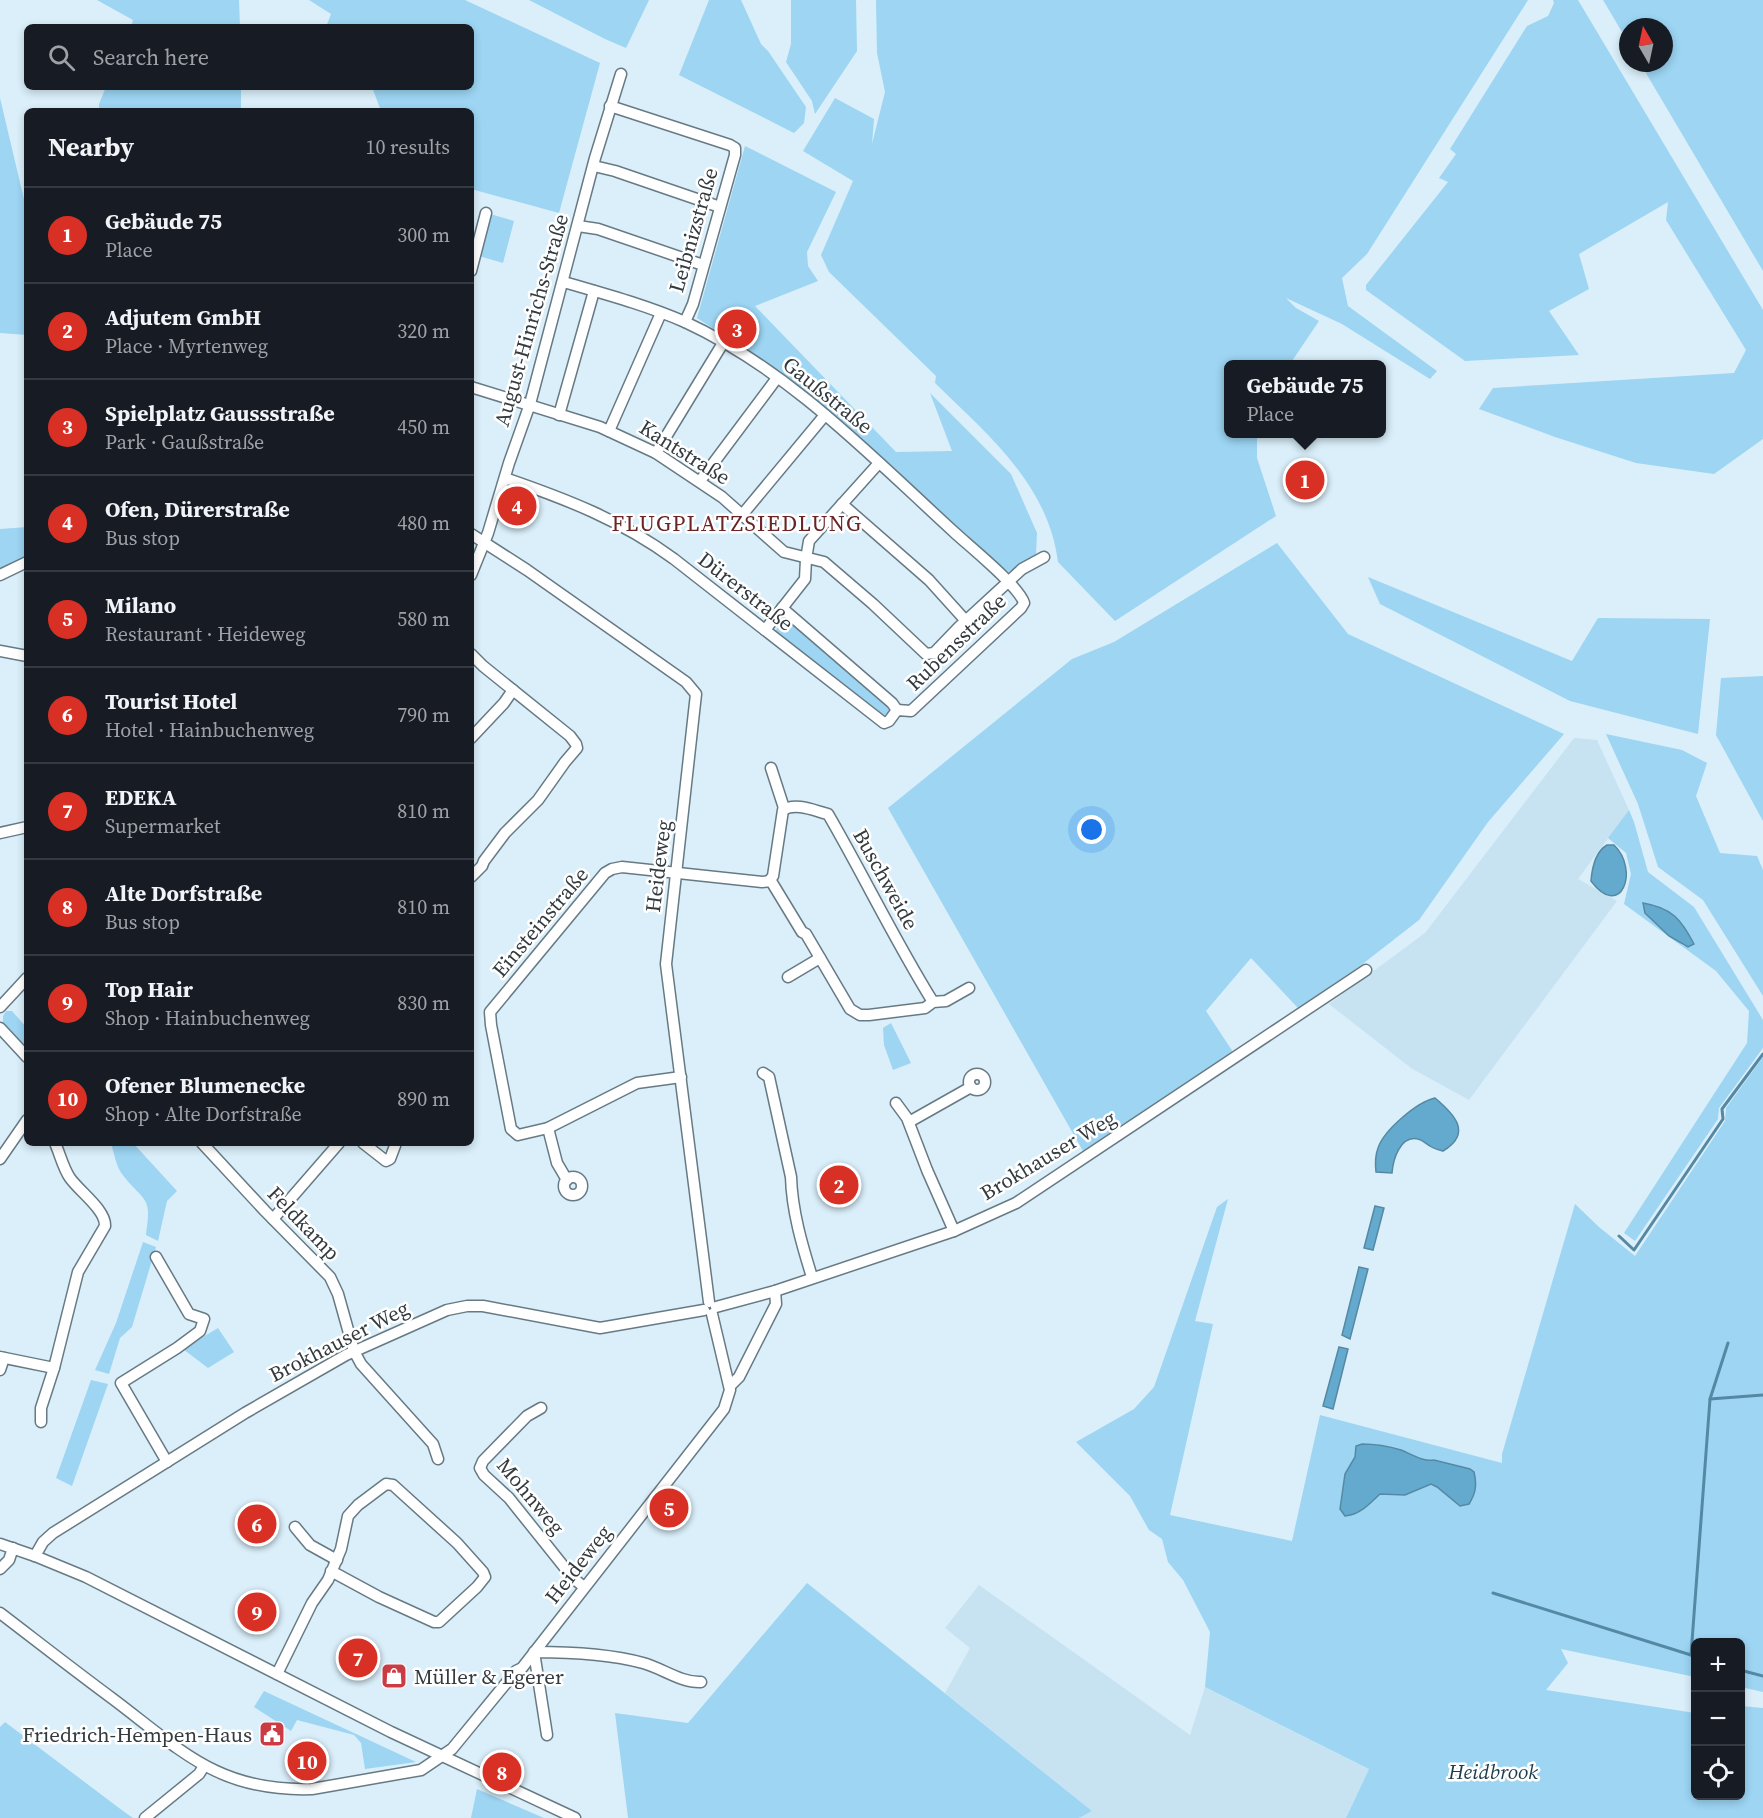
<!DOCTYPE html>
<meta charset="utf-8">
<style>
body{margin:0;font-family:"Source Serif 4",serif;background:#20242c;color:#f1f3f6}
.controls{position:absolute;right:18px;bottom:18px;display:grid;overflow:hidden;border-radius:9px;box-shadow:0 3px 9px #0003}
.controls button{width:54px;height:54px;display:grid;place-items:center;padding:0;border:0;border-bottom:2px solid #363941;background:#171b24;color:#f1f3f6;font:30px sans-serif}
.compass{position:absolute;left:1619px;top:18px;width:54px;height:54px;border-radius:50%;background:#171b24;box-shadow:0 3px 9px #0003;rotate:351deg}
.you{position:absolute;left:1092px;top:830px;width:21px;height:21px;margin:-15px;border:4px solid #fff;border-radius:50%;background:#1a73e8;box-shadow:0 0 0 9px #1a73e833}
.badge{display:grid;place-items:center;width:39px;height:39px;border-radius:50%;background:#d93025;color:#fff;font-size:20px;font-weight:700}
.pin{position:absolute;translate:-50% -50%;border:3px solid #fff;box-shadow:0 2px 6px #0006}
.popup{position:absolute;left:1224px;top:360px;width:162px;height:78px;box-sizing:border-box;display:grid;place-content:center;border-radius:9px;background:#171b24;filter:drop-shadow(0 2px 4px #0005);font-size:20px;white-space:nowrap;color:#9ea1a6}
.popup b{font-size:22px;color:#f1f3f6}
.popup::after{content:'';position:absolute;left:50%;top:100%;margin-left:-12px;border:12px solid transparent;border-top-color:#171b24}
.list{margin:0;padding:0;list-style:none}
h2{display:flex;justify-content:space-between;align-items:center;height:78px;margin:0;padding:0 24px;font-size:26px}
h2 small{font-size:20px;font-weight:400;color:#9ea1a6}
.list li{display:grid;grid-template-columns:39px 1fr auto;gap:18px;align-items:center;box-sizing:border-box;height:96px;padding:0 24px;border-top:2px solid #363941}
.list b{display:block;font-size:22px;white-space:nowrap}
.list p{margin:0;font-size:20px;white-space:nowrap;color:#9ea1a6}
.list em{font-size:20px;font-style:normal;color:#9ea1a6}
.icon{flex:none;width:33px;height:33px;fill:none;stroke:currentColor;stroke-width:2;stroke-linecap:round;stroke-linejoin:round}
.map{position:relative;flex:none;width:1763px;height:1818px;overflow:hidden}
.search{position:absolute;background:#171b24;box-shadow:0 3px 9px #0003;left:24px;top:24px;width:450px;height:66px;display:flex;align-items:center;gap:15px;box-sizing:border-box;padding:0 21px;border-radius:9px;color:#9ea1a6;font-size:22px}
.panel{position:absolute;background:#171b24;box-shadow:0 3px 9px #0003;left:24px;top:108px;width:450px;height:1038px;border-radius:9px}
.map>svg:first-child{display:block}
.built{fill:#c7e3f2}
.green{fill:#9dd5f3;fill-rule:evenodd}
.water{fill:#63aace;stroke:#5589a3;stroke-width:1.5}
.lines{fill:none;stroke-linecap:round;stroke-linejoin:round}
.stream{stroke:#5589a3;stroke-width:3}
.minor-casing{stroke:#677a84;stroke-width:13}
.minor{stroke:#fff;stroke-width:10}
.labels{text-anchor:middle;dominant-baseline:central;stroke-width:5;stroke-linejoin:round;paint-order:stroke}
.street-label{font-size:21px;fill:#333b3f;stroke:#fff}
.poi-label{font-size:21px;fill:#333b3f;stroke:#fff;text-anchor:start}
.park-label{font-size:21px;font-style:italic;fill:#1b3b4b;stroke:#fff}
.neighbourhood-label{font-size:22px;letter-spacing:1.5px;fill:#6a2425;stroke:#fff}
</style>
<div class="map">
<svg width="1763" height="1818" viewBox="0 0 1763 1818">
<rect width="100%" height="100%" fill="#daeffa"/>
<g class="built">
<path d="M1574,738L1597,740L1629,810L1578,879L1617,901L1469,1100L1411,1068L1329,1004L1425,933Z"/>
<path d="M979,1585L1190,1735L1205,1687L1369,1769L1346,1818H1079L1092,1811L945,1693L970,1648L945,1628Z"/>
</g>
<g class="green">
<path d="M97,0H239L240,27H131L133,20Z"/>
<path d="M465,0L600,63L559,213L471,189V111H381L372,87H471V27H326L331,14L309,0Z"/>
<path d="M529,0H649L626,48L605,39Z"/>
<path d="M709,0H741L761,44L768,51L806,107L804,123L794,133L679,75Z"/>
<path d="M791,0H856L857,51L815,114L812,101L786,62L791,44Z"/>
<path d="M876,0H1528L1367,254L1342,278L1348,306L1437,371L1430,379L1342,324L1286,298L1296,308L1319,321L1290,364H1228V434H1257V458L1276,516L1115,621L1058,562C1048,484 988,435 935,383L936,376L829,272L821,255L853,181L803,151L835,98L874,119L872,144L885,92L877,53Z"/>
<path d="M1553,0H1578L1763,310V439L1714,474L1636,463L1555,437L1479,409L1493,388L1734,373L1746,350L1666,220L1668,202L1579,254L1589,289L1549,311L1579,355L1465,361L1366,290V285L1448,182L1439,178L1456,154L1450,149L1527,26L1548,16L1554,3Z"/>
<path d="M1603,0H1763V271L1640,63H1664V27H1628V42Z"/>
<path d="M106,87H241V111H99V104Z"/>
<path d="M0,98L27,212V335L0,333Z"/>
<path d="M745,146L836,192L807,252L808,266L818,281L755,306L896,452L952,451L930,393L1011,474L1037,533L1036,555L1005,574L762,361L697,318Z"/>
<path d="M490,214L514,221L503,263L479,256Z"/>
<path d="M27,527V558L0,573V529Z"/>
<path d="M1277,543L1348,634L1564,734L1488,822L1419,920L1360,966L1298,1008L1251,958L1206,1011L1233,1052L1083,1151L888,808L1072,659L1114,642Z"/>
<path d="M1368,577L1572,661L1598,618L1710,619L1698,734L1570,701L1380,604Z"/>
<path d="M788,615L890,705C890,711 888,714 883,716L774,632Z"/>
<path d="M1763,676V821L1716,735L1721,678Z"/>
<path d="M1606,734L1682,750L1707,763L1696,796L1720,853L1757,856L1763,870V996L1703,900L1658,867L1638,804Z"/>
<path d="M1629,810L1634,822L1648,872L1694,907L1763,1020V1048L1719,1108L1718,1119L1635,1241L1624,1233L1747,1043L1749,1011L1716,971L1624,904L1631,874L1626,853L1608,838ZM1653,905C1679,916 1680,920 1694,944L1688,947L1682,945Z"/>
<path d="M6,1011H12L27,1028V1048L3,1024V1016Z"/>
<path d="M891,1023L911,1063L893,1070L884,1045L883,1028Z"/>
<path d="M1763,1057V1692L1741,1687L1740,1642H1696L1695,1677L1561,1649L1568,1663L1546,1690L1695,1713L1696,1796H1740L1741,1706L1763,1708V1818H1346L1369,1769L1205,1687L1210,1632L1183,1580L1168,1562L1162,1539L1149,1530L1130,1496L1076,1442L1134,1409L1154,1387L1217,1207L1228,1199L1195,1321L1213,1324L1170,1515L1292,1541L1320,1415L1502,1463V1454L1575,1204L1599,1227L1635,1256L1725,1121L1726,1108Z"/>
<path d="M111,1143H133L177,1191L167,1201L158,1241L146,1235C153,1194 143,1202 122,1174C116,1166 114,1153 111,1143Z"/>
<path d="M143,1242L156,1247L132,1327L120,1338L109,1374L95,1370L116,1323Z"/>
<path d="M218,1328L234,1352L208,1368L183,1349Z"/>
<path d="M91,1380L108,1384L72,1486L56,1478Z"/>
<path d="M807,1583L1092,1811L1079,1818H628L615,1713L688,1723Z"/>
<path d="M264,1691L416,1762L365,1769L361,1743L354,1735L297,1720L291,1731L254,1707Z"/>
<path d="M5,1722L123,1811L133,1818H0V1727Z"/>
<path d="M477,1789L544,1818H471Z"/>
</g>
<g class="water">
<path d="M1607,845H1614C1640,870 1621,921 1591,881C1592,868 1595,852 1607,845Z"/>
<path d="M1643,903C1672,908 1681,919 1694,944L1688,947L1669,936L1645,913Z"/>
<path d="M1435,1098C1454,1114 1473,1133 1443,1151C1439,1150 1434,1149 1430,1146C1426,1144 1423,1140 1418,1139C1400,1135 1393,1160 1392,1173L1376,1172C1375,1163 1375,1156 1378,1148C1384,1130 1417,1102 1435,1098Z"/>
<path d="M1375,1206L1384,1208L1373,1250L1364,1248Z"/>
<path d="M1359,1267L1368,1269L1350,1339L1342,1335Z"/>
<path d="M1339,1347L1348,1349L1333,1409L1323,1406Z"/>
<path d="M1362,1444C1375,1444 1388,1446 1401,1450C1411,1454 1423,1462 1434,1460L1470,1469L1474,1472C1477,1485 1476,1493 1469,1504L1460,1506L1437,1487L1431,1484L1405,1495L1380,1494C1369,1504 1360,1515 1345,1516L1340,1509L1345,1474L1355,1457L1356,1446Z"/>
</g>
<g class="lines">
<g class="stream">
<path d="M1619,1236L1634,1250L1723,1119L1722,1109L1763,1054"/>
<path d="M1710,1399L1763,1395"/>
<path d="M1493,1593L1691,1655"/>
<path d="M1696,1657L1691,1655L1710,1399L1728,1343"/>
<path d="M1740,1670L1763,1676"/>
</g>
<g class="minor-casing">
<g id="minor">
<path d="M610,106L730,145L735,148V155L693,304L685,322"/>
<path d="M594,166L615,171L720,207"/>
<path d="M578,226L598,229L703,265"/>
<path d="M471,271L486,213"/>
<path d="M471,387L600,427L656,453L722,497L784,552L824,562L873,604L926,654L934,653L959,627L1022,569L1044,557"/>
<path d="M559,415L594,291"/>
<path d="M609,431L661,313"/>
<path d="M656,453L723,343"/>
<path d="M505,478C566,499 621,520 674,559L884,723L889,721L897,710L911,711L1021,608L1024,603C1019,586 969,546 954,532C871,456 789,370 685,322C646,305 605,294 564,282"/>
<path d="M700,481L777,378"/>
<path d="M842,504L929,580L966,621"/>
<path d="M742,515L825,415"/>
<path d="M471,534L527,570L686,682L696,694L666,964L709,1302"/>
<path d="M0,575L27,562"/>
<path d="M471,575L488,533L509,463L530,404L595,158L621,74"/>
<path d="M782,608L892,703L897,710"/>
<path d="M765,630L805,579L806,559L809,541L879,463"/>
<path d="M0,651L27,656"/>
<path d="M471,654L483,666L570,736L576,744L577,748L565,762L538,800L505,833L484,861L482,866L471,877"/>
<path d="M471,738L504,703L513,690"/>
<path d="M771,768L784,808"/>
<path d="M0,833L27,827"/>
<path d="M769,881L773,876L783,810C796,802 815,811 828,814C864,876 895,941 933,1002"/>
<path d="M788,977L820,958"/>
<path d="M0,1007L27,978"/>
<path d="M0,1028L27,1057"/>
<path d="M763,1073L769,1077L791,1177C792,1211 802,1245 812,1277"/>
<circle cx="977" cy="1082" r="8"/>
<path d="M681,1077L637,1083L548,1128L518,1135L511,1129L491,1025L490,1012L605,873L612,869L622,867L762,882L771,881L802,932L806,934L850,1009L860,1015H869L925,1008L933,1002L946,1001L969,988"/>
<path d="M896,1103L907,1118L927,1170L954,1231"/>
<path d="M909,1122L971,1087"/>
<path d="M548,1128L557,1163L567,1180"/>
<path d="M202,1143L265,1211L330,1277L338,1294L354,1351L361,1364L433,1444L438,1459"/>
<path d="M363,1143L386,1161L390,1159L396,1143"/>
<path d="M0,1159L27,1120"/>
<circle cx="573" cy="1186" r="9"/>
<path d="M273,1219L339,1143"/>
<path d="M156,1257L189,1314L204,1319L200,1331L177,1348L121,1383L167,1462"/>
<path d="M716,1307L775,1291L954,1231L1016,1203L1366,970"/>
<path d="M0,1357L54,1368L78,1272L105,1226C106,1210 79,1191 70,1178C63,1168 60,1154 55,1143"/>
<path d="M0,1370L4,1358"/>
<path d="M730,1386L739,1377L776,1304L775,1291"/>
<path d="M541,1408L527,1416L483,1461L480,1468L484,1475L509,1498L573,1578L584,1587"/>
<path d="M41,1422V1408L54,1368"/>
<path d="M295,1527L310,1545L337,1560"/>
<path d="M0,1544L35,1556L86,1577L391,1732L575,1818"/>
<path d="M35,1556L43,1542L53,1533L245,1413L346,1355L447,1310L467,1306H483L600,1328L704,1310"/>
<path d="M0,1569L9,1560L13,1548"/>
<path d="M0,1613C38,1642 75,1671 113,1699C182,1751 219,1792 312,1789L421,1770L452,1749L516,1671L522,1668L724,1409L730,1390L712,1314"/>
<path d="M277,1674L312,1603L328,1580L341,1549L348,1516L358,1505L386,1484L393,1485L457,1543L483,1572L485,1577L477,1587L439,1622H434L379,1597L331,1571"/>
<path d="M547,1735L534,1652C568,1652 610,1654 643,1663C662,1668 681,1683 701,1682"/>
<path d="M145,1818L199,1774L204,1766"/>
</g>
</g>
<use href="#minor" class="minor"/>
</g>
<defs>
<g id="shop-square" transform="scale(1.35)"><rect x="-9" y="-9" width="18" height="18" rx="4" fill="#ca3b43" stroke="#fff"/><path d="M-5-2.5h2.3a2.7 3.5 0 0 1 5.4 0H5L5.5 6h-11ZM-1.5-2.5h3a1.5 2.3 0 0 0-3 0Z" fill="#fff"/></g>
<g id="civic-square" transform="scale(1.35)"><rect x="-9" y="-9" width="18" height="18" rx="4" fill="#ca3b43" stroke="#fff"/><path d="M-.6-6.5H3V-4.5H.6V-3L4-1V1h2V6H-6V1h2V-1L-.6-3ZM-1.2 2.5V6h2.4V2.5Z" fill="#fff"/></g>
</defs>
<g fill-rule="evenodd">
<use href="#shop-square" x="394" y="1676"/>
<use href="#civic-square" x="272" y="1734"/>
</g>
<g class="labels">
<g class="street-label">
<text transform="translate(693 230) rotate(-74)">Leibnizstraße</text>
<text transform="translate(531 320) rotate(-74)">August-Hinrichs-Straße</text>
<text transform="translate(828 395) rotate(39)">Gaußstraße</text>
<text transform="translate(685 452) rotate(32)">Kantstraße</text>
<text transform="translate(746 591) rotate(38)">Dürerstraße</text>
<text transform="translate(956 642) rotate(-44)">Rubensstraße</text>
<text transform="translate(658 866) rotate(-83)">Heideweg</text>
<text transform="translate(886 879) rotate(61)">Buschweide</text>
<text transform="translate(540 922) rotate(-50)">Einsteinstraße</text>
<text transform="translate(1048 1155) rotate(-31)">Brokhauser Weg</text>
<text transform="translate(304 1223) rotate(46)">Feldkamp</text>
<text transform="translate(339 1341) rotate(-27)">Brokhauser Weg</text>
<text transform="translate(531 1496) rotate(50)">Mohnweg</text>
<text transform="translate(578 1564) rotate(-52)">Heideweg</text>
</g>
<g class="poi-label">
<text x="414" y="1676">Müller &amp; Egerer</text>
<text x="252" y="1734" text-anchor="end">Friedrich-Hempen-Haus</text>
</g>
<g class="park-label">
<text x="1493" y="1771">Heidbrook</text>
</g>
<g class="neighbourhood-label">
<text x="737" y="523">FLUGPLATZSIEDLUNG</text>
</g>
</g>
</svg>
<div class="controls">
<button>+</button>
<button>−</button>
<button><svg class="icon" aria-label="locate" viewBox="0 0 24 24"><circle cx="12" cy="12" r="6"/><path d="M12 2v4M12 18v4M2 12h4M18 12h4"/></svg></button>
</div>
<svg class="compass" viewBox="-18 -18 36 36"><path d="M0-13l5 13h-10z" fill="#e53935"/><path d="M0 13l5-13h-10z" fill="#9ea1a6"/></svg>
<div class="you"></div>
<div class="pin badge" style="left:1305px;top:480px">1</div>
<div class="popup"><b>Gebäude 75</b>Place</div>
<div class="pin badge" style="left:839px;top:1185px">2</div>
<div class="pin badge" style="left:737px;top:329px">3</div>
<div class="pin badge" style="left:517px;top:506px">4</div>
<div class="pin badge" style="left:669px;top:1508px">5</div>
<div class="pin badge" style="left:257px;top:1524px">6</div>
<div class="pin badge" style="left:358px;top:1658px">7</div>
<div class="pin badge" style="left:502px;top:1772px">8</div>
<div class="pin badge" style="left:257px;top:1612px">9</div>
<div class="pin badge" style="left:307px;top:1761px">10</div>
<div class="search"><svg class="icon" aria-label="search" viewBox="0 0 24 24"><circle cx="10" cy="10" r="6"/><path d="M15 15l6 6"/></svg>Search here</div>
<section class="panel">
<h2>Nearby<small>10 results</small></h2>
<ul class="list">
<li><span class="badge">1</span><div><b>Gebäude 75</b><p>Place</p></div><em>300 m</em></li>
<li><span class="badge">2</span><div><b>Adjutem GmbH</b><p>Place · Myrtenweg</p></div><em>320 m</em></li>
<li><span class="badge">3</span><div><b>Spielplatz Gaussstraße</b><p>Park · Gaußstraße</p></div><em>450 m</em></li>
<li><span class="badge">4</span><div><b>Ofen, Dürerstraße</b><p>Bus stop</p></div><em>480 m</em></li>
<li><span class="badge">5</span><div><b>Milano</b><p>Restaurant · Heideweg</p></div><em>580 m</em></li>
<li><span class="badge">6</span><div><b>Tourist Hotel</b><p>Hotel · Hainbuchenweg</p></div><em>790 m</em></li>
<li><span class="badge">7</span><div><b>EDEKA</b><p>Supermarket</p></div><em>810 m</em></li>
<li><span class="badge">8</span><div><b>Alte Dorfstraße</b><p>Bus stop</p></div><em>810 m</em></li>
<li><span class="badge">9</span><div><b>Top Hair</b><p>Shop · Hainbuchenweg</p></div><em>830 m</em></li>
<li><span class="badge">10</span><div><b>Ofener Blumenecke</b><p>Shop · Alte Dorfstraße</p></div><em>890 m</em></li>
</ul>
</section>
</div>
